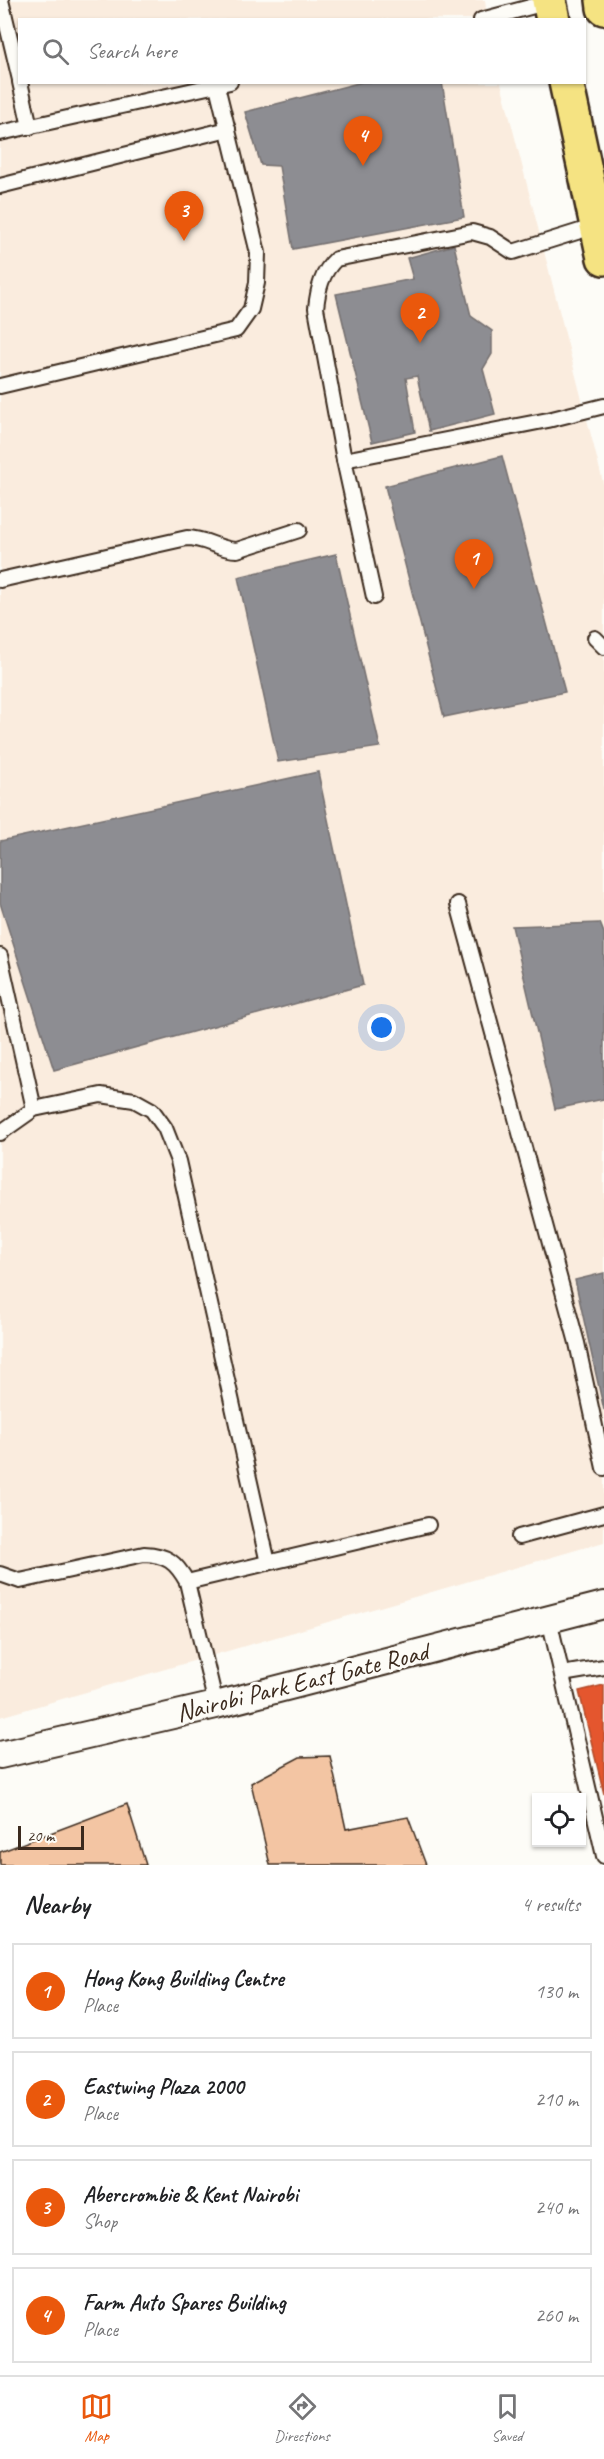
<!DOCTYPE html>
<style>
body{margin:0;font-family:Caveat,sans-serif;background:#f6f6f6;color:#202124}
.controls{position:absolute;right:18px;bottom:18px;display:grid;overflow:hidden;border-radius:0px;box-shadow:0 2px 4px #0004}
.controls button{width:54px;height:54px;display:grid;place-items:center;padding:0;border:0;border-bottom:2px solid #e0e0e0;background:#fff;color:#202124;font:30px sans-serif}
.scale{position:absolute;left:18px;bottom:15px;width:66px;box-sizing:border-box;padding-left:6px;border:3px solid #3b2a1e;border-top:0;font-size:16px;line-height:21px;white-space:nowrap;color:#3b2a1e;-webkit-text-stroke:4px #fdfcf7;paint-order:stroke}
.you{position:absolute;left:382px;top:1028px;width:21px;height:21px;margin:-15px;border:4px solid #fff;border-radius:50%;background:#1a73e8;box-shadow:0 0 0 9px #1a73e833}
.badge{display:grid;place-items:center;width:39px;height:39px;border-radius:50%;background:#ea580c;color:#fff;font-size:20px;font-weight:700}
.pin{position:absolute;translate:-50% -50px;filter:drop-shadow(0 2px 3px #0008)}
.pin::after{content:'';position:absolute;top:32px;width:21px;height:18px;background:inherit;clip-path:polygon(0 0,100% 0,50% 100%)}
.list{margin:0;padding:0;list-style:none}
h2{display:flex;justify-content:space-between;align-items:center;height:78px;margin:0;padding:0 24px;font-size:26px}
h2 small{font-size:20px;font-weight:400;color:#757577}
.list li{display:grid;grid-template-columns:39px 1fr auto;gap:18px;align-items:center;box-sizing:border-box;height:96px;margin:0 12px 12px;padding:0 12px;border:2px solid #e0e0e0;border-radius:0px}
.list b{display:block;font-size:22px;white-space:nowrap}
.list p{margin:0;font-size:20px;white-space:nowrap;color:#757577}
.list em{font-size:20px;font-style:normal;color:#757577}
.icon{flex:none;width:33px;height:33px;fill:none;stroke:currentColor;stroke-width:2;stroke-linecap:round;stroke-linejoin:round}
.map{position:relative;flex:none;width:604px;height:1865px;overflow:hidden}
.search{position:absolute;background:#fff;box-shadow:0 2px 4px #0004;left:18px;right:18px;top:18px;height:66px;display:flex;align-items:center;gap:15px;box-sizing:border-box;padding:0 21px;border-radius:0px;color:#757577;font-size:22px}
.sheet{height:510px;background:#fff}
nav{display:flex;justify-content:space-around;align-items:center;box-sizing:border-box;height:84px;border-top:2px solid #e0e0e0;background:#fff;font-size:16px;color:#757577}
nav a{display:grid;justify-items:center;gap:3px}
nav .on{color:#ea580c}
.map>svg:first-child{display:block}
.built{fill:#faecde}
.shops{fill:#e4572e;stroke:#b14a29;stroke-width:1.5}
.industry{fill:#8d8d92;stroke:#746f6f;stroke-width:1.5}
.building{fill:#f3c5a3;stroke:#3b2a1e;stroke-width:1.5}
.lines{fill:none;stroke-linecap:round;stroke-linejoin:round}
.lane-casing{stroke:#3b2a1e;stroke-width:18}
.street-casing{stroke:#3b2a1e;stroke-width:30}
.highway-casing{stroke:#3b2a1e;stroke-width:38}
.lane{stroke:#fdfcf7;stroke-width:14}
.street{stroke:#fdfcf7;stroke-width:26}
.highway{stroke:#f5e382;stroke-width:33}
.labels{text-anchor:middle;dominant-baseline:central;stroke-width:6;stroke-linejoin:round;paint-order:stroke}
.street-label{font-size:26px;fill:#3b2a1e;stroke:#fdfcf7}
</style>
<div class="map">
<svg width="604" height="1865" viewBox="0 0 604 1865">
<rect width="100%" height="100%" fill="#fdfcf7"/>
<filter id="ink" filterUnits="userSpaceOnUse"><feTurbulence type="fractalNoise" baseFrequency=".0167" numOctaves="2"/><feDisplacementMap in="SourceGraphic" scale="12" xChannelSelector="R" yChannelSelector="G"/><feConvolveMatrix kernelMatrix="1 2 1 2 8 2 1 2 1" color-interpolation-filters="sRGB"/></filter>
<g filter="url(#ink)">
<path class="built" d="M0,0H485L487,19L20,20V82L501,83L604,486V1542L0,1717Z"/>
<path class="shops" d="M604,1685V1794L579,1691Z"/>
<g class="industry">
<path d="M362,82H442L464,217L293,249L279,166L261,165L245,112Z"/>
<path d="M454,245L471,316L492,331V354L483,369L495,414L429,431L417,376L406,378L415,432L372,442L336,294L413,279L407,258Z"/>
<path d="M502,456L565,692L444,717L385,486Z"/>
<path d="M336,554L380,747L278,762L238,577Z"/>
<path d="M318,772L363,985L54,1070L0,903V841Z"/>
<path d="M600,923L604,933V1099L555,1109L512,926Z"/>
<path d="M604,1273V1410L575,1280Z"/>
</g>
<g class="building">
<path d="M330,1756L346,1829L408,1817L426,1865H270L251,1783L300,1757Z"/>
<path d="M127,1804L146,1865H0V1852Z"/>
</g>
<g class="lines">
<g class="lane-casing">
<g id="lane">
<path d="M1,0L20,80"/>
<path d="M481,20L549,2"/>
<path d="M20,82L30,127"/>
<path d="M0,133L230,82"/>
<path d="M0,186L228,129"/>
<path d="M0,386L236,330L251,309L257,283L258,253L217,86"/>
<path d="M344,460L316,308C318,289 322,272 336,259L472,232L490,237L513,252L596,226"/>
<path d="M0,580L187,538C206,538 219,550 237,550L299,530"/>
<path d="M374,597L344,460L548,420L604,406"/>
<path d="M595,638L604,647"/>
<path d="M458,904L577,1343L604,1468"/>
<path d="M0,956L34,1109"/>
<path d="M0,1133L34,1109L101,1095L134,1100L152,1110L165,1128L178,1161L268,1563"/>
<path d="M519,1537L604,1514"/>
<path d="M0,1574L20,1581L144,1554C167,1555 176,1562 187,1582L216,1705"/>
<path d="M187,1582L428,1525"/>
<path d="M549,1619L604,1856"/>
<path d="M562,1674L604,1667"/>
</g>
</g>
<g class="street-casing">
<path id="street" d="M0,1755L216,1705L604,1605"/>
</g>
<g class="highway-casing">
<g id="highway">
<path d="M549,0L553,20"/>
<path d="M603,0L604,8"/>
<path d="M566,82L604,258"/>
</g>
</g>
<use href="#lane" class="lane"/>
<use href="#street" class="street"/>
<use href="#highway" class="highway"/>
</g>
</g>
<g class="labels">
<g class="street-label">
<text transform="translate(302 1682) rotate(-14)">Nairobi Park East Gate Road</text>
</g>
</g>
</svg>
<div class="controls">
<button><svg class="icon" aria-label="locate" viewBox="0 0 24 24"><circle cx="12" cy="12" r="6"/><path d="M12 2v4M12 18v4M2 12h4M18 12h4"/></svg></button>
</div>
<div class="scale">20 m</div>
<div class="you"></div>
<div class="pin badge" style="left:474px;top:589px">1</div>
<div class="pin badge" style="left:420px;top:343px">2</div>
<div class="pin badge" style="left:184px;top:241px">3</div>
<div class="pin badge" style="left:363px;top:166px">4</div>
<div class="search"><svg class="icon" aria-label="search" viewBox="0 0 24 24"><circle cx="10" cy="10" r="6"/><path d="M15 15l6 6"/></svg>Search here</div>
</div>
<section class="sheet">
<h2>Nearby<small>4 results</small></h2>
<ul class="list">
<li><span class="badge">1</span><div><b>Hong Kong Building Centre</b><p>Place</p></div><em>130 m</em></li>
<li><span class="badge">2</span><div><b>Eastwing Plaza 2000</b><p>Place</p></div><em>210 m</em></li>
<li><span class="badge">3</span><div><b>Abercrombie &amp; Kent Nairobi</b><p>Shop</p></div><em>240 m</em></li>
<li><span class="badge">4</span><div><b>Farm Auto Spares Building</b><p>Place</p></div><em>260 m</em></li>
</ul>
</section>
<nav>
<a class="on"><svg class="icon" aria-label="map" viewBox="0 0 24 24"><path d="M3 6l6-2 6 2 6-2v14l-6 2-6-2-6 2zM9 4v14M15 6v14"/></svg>Map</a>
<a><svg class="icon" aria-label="directions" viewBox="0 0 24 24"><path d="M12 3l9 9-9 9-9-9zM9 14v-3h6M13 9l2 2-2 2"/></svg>Directions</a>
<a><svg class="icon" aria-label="saved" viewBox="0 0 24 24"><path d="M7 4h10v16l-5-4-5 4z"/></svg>Saved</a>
</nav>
